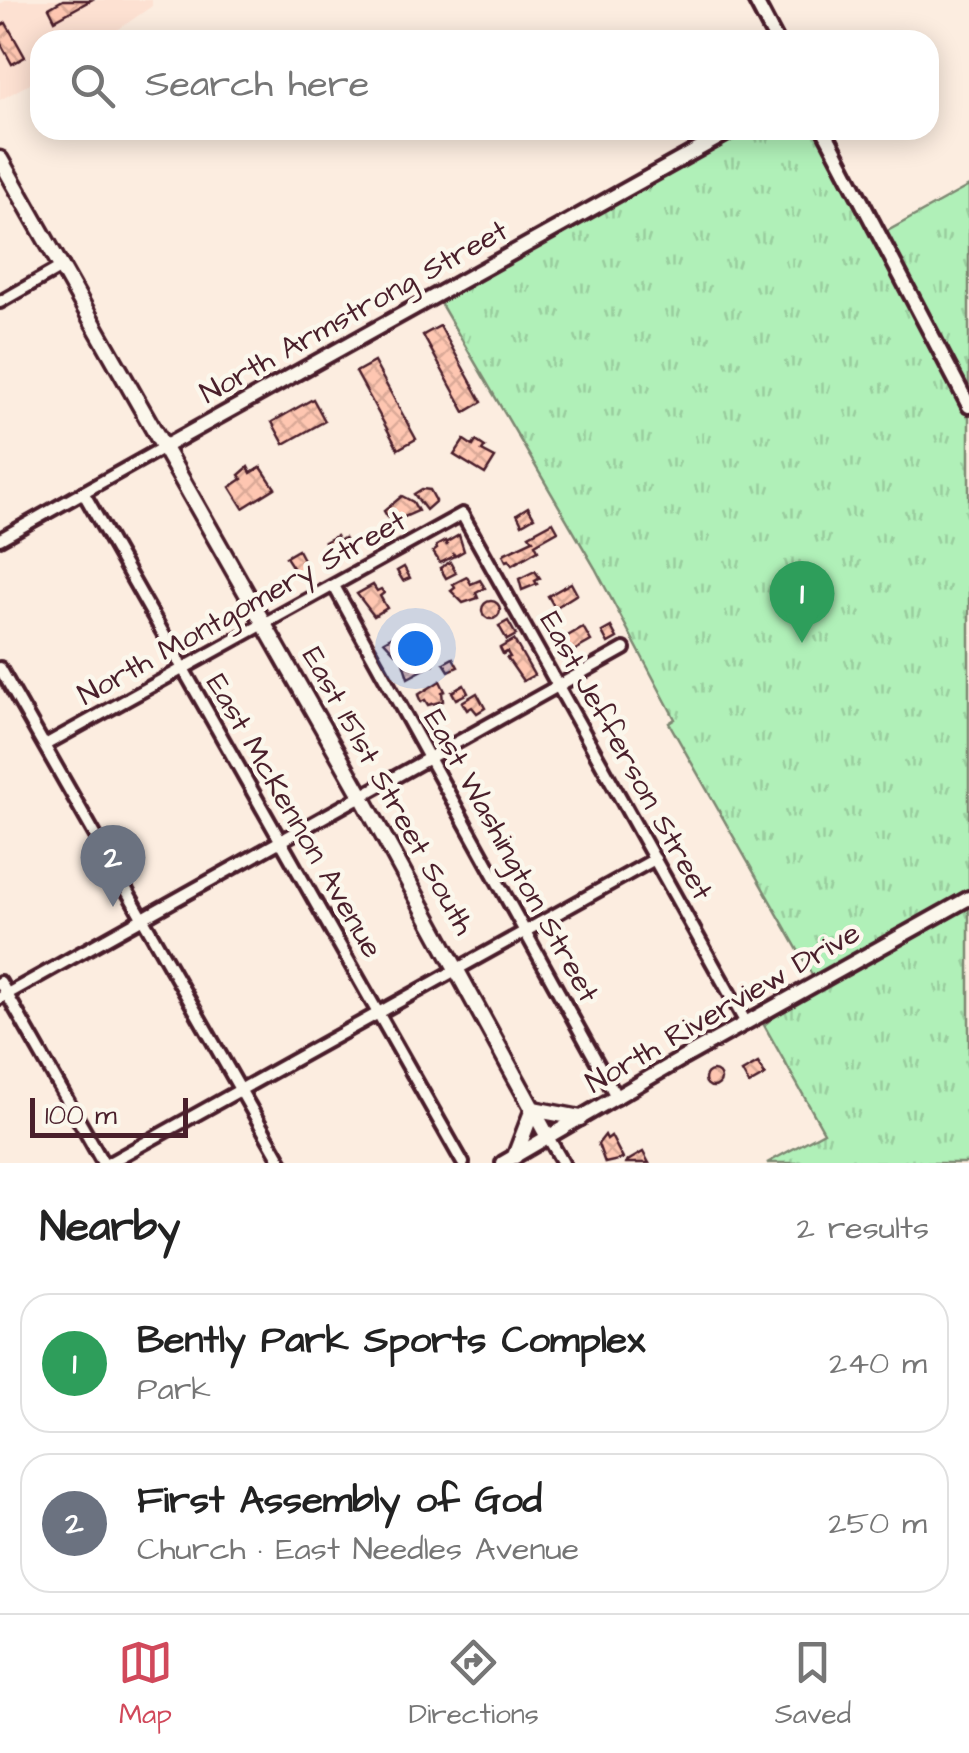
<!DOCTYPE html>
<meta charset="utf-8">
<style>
body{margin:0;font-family:"Architects Daughter",sans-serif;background:#f2f2f2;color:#222}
.scale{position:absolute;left:30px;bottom:25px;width:158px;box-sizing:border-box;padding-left:10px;border:5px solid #4a1f2b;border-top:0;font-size:28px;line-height:35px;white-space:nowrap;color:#4a1f2b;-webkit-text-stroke:8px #fbf7ec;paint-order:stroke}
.you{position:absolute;left:415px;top:648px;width:35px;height:35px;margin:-25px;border:8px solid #fff;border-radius:50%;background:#1a73e8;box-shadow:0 0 0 15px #1a73e833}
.badge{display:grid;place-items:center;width:65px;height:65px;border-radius:50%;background:#d1495b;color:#fff;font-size:32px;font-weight:700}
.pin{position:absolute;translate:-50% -82px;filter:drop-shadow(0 2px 5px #0008)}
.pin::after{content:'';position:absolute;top:52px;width:35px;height:30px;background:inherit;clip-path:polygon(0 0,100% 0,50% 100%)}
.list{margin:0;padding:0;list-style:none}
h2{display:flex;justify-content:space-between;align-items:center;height:130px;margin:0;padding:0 40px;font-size:42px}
h2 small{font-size:32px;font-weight:400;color:#767676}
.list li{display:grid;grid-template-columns:65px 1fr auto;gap:30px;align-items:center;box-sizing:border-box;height:140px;margin:0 20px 20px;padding:0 20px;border:2px solid #e0e0e0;border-radius:30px}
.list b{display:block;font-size:38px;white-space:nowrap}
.list p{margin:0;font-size:32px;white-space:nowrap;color:#767676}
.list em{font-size:32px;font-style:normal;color:#767676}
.icon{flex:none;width:55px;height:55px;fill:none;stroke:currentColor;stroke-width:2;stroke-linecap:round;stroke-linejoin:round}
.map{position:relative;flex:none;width:969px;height:1163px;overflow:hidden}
.search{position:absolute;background:#fff;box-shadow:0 5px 25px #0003;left:30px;right:30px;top:30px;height:110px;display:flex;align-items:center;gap:25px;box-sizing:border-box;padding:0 35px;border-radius:30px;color:#767676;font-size:38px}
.sheet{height:450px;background:#fff}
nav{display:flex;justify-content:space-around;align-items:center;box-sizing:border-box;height:140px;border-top:2px solid #e0e0e0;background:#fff;font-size:28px;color:#767676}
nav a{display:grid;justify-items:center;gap:5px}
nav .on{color:#d1495b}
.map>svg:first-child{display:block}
.built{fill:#fde1d2}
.park{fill:url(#park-tufts);stroke:#7d8872;stroke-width:2.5}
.building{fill:url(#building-cross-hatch);stroke:#4a1f2b;stroke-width:2.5}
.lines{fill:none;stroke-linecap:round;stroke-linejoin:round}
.minor-casing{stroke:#4a1f2b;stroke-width:18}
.tertiary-casing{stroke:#4a1f2b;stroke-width:20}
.secondary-casing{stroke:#4a1f2b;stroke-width:21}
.minor{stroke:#fbf7ec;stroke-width:10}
.tertiary{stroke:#fbf7ec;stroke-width:12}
.secondary{stroke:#fbf7ec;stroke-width:14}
.labels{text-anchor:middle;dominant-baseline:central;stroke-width:9;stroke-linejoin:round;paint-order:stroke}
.street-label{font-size:30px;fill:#4a1f2b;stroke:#fbf7ec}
</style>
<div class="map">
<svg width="969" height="1163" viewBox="0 0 969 1163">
<defs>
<pattern id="park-tufts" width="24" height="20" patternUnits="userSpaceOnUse" patternTransform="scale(2.5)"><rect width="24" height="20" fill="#b0f0b8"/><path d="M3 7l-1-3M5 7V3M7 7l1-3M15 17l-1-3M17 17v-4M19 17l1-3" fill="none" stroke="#99cd9e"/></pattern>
<pattern id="building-cross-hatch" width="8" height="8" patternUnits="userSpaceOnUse" patternTransform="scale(2.5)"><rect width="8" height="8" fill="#fec6b1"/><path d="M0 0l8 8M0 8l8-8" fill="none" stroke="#dbaa98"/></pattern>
</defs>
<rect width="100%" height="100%" fill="#fcede0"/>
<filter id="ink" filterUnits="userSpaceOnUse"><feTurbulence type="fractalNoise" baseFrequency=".01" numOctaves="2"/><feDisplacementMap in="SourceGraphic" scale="20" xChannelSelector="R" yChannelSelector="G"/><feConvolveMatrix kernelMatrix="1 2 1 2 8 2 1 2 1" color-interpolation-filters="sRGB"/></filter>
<g filter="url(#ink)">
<path class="built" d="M7,0H152V6L103,40H40V78L0,100V4Z"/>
<path class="park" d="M735,130H824L880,235L969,186V1163H767L824,1132L764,1025L816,982L669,723L675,719L595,568L439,301Z"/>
<g class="building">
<path d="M63,0H91L55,20L49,8Z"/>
<path d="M6,23L25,57L12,64L0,42V26Z"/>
<path d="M440,326L482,402L465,412L423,335Z"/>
<path d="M374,362L416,439L398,449L356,372Z"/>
<path d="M313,399L325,421L284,444L272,422Z"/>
<path d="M464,440L473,446L476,441L485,447L482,451L495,458L485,474L454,455Z"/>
<path d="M248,467L251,473L261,467L275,488L243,508L230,487L242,479L239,475Z"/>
<path d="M422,489L430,490L436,501L426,510L414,494Z"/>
<path d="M402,496L413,502L418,511L391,523L384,511Z"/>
<path d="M528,507L534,517L522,524L517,514Z"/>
<path d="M553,522L558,531L535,544L538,550L512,565L509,560L506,561L503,555L505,553L533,540L529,535Z"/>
<path d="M459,535L464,551L455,556L453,553L454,556L440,563L433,552L437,549L436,546L445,541L447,546V542Z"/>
<path d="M336,536L339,541L344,538L349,547L344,550L346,555L339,558L337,555L334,557L325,542Z"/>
<path d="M298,550L309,571L305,573L307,577L301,580L286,557Z"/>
<path d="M450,562L456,573L446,578L440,568Z"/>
<path d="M404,567L410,578L403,581L397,571Z"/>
<path d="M535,571L540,578L535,581L537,584L522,590L519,579Z"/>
<path d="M467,577L471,584L480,580L485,588L476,593L478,598L463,603L451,591L455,588L453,584Z"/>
<path d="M571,583L577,594L555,608L548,596Z"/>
<path d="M373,585L377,591L381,589L384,593L380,596L387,608L374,616L357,594Z"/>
<circle cx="491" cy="610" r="9"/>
<path d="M508,621L516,635L507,640L499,626Z"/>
<path d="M583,627L591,641L568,654L561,640Z"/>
<path d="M611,627L617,638L608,643L602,632Z"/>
<path d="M400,632L407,647L395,653L384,641Z"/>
<path d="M514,640L534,675L523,681L507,658L510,657L507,652L503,654L500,648Z"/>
<path d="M425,649L434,664L408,678L403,662Z"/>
<path d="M453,658L458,667L449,671L444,663Z"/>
<path d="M440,681L445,691L442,692L443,701L428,705L425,700L421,702L418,695Z"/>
<path d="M464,685L468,693L456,699L452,692Z"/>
<path d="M477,693L485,708L477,713L472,707L467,710L462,702Z"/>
<path d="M758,1063L765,1075L749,1084L742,1072Z"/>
<circle cx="713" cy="1079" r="8"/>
<path d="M605,1135L607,1139L611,1136L623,1159L605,1163L598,1144Z"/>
<path d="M643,1152L649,1163H626V1162Z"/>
</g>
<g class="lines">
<g class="minor-casing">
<g id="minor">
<path d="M0,302L63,266"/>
<path d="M83,492L463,1163"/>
<path d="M0,539L164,447"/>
<path d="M334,586L617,1098"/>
<path d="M0,668L282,1163"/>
<path d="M45,745L462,514L746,1023"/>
<path d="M0,982L103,1163"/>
<path d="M0,998L624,649"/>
<path d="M548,1137L563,1163"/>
<path d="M109,1163L655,859"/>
</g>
</g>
<g class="tertiary-casing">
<g id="tertiary">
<path d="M755,0L776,40"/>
<path d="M824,130L969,406"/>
<path d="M164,447L733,130"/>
<path d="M503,1163L683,1058L969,898"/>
</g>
</g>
<g class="secondary-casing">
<g id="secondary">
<path d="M0,159L361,795L548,1137"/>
<path d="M533,1109L580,1118"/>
<path d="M515,1156L533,1109"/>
</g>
</g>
<use href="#minor" class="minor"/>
<use href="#tertiary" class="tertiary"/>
<use href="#secondary" class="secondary"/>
</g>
</g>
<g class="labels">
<g class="street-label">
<text transform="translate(354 312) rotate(-29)">North Armstrong Street</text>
<text transform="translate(242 608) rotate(-29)">North Montgomery Street</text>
<text transform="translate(626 756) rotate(61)">East Jefferson Street</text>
<text transform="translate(388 791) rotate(61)">East 151st Street South</text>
<text transform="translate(294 816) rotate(60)">East McKennon Avenue</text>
<text transform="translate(511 856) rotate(61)">East Washington Street</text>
<text transform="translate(723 1008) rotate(-30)">North Riverview Drive</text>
</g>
</g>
</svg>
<div class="scale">100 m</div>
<div class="you"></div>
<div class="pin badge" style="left:802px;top:643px;background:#2e9e5b">1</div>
<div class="pin badge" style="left:113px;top:907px;background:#6b7280">2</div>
<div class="search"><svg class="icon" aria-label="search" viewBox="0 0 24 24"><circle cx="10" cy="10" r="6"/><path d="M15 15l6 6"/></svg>Search here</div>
</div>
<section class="sheet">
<h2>Nearby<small>2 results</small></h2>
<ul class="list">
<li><span class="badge" style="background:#2e9e5b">1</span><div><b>Bently Park Sports Complex</b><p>Park</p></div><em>240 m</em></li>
<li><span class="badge" style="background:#6b7280">2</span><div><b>First Assembly of God</b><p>Church · East Needles Avenue</p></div><em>250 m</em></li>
</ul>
</section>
<nav>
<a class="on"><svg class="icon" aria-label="map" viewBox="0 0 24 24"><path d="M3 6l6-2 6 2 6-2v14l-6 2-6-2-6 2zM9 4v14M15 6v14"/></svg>Map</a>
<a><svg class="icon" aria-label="directions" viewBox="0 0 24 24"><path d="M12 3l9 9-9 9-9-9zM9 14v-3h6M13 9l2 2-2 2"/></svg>Directions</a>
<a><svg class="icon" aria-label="saved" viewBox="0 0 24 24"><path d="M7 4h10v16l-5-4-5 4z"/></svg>Saved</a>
</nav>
